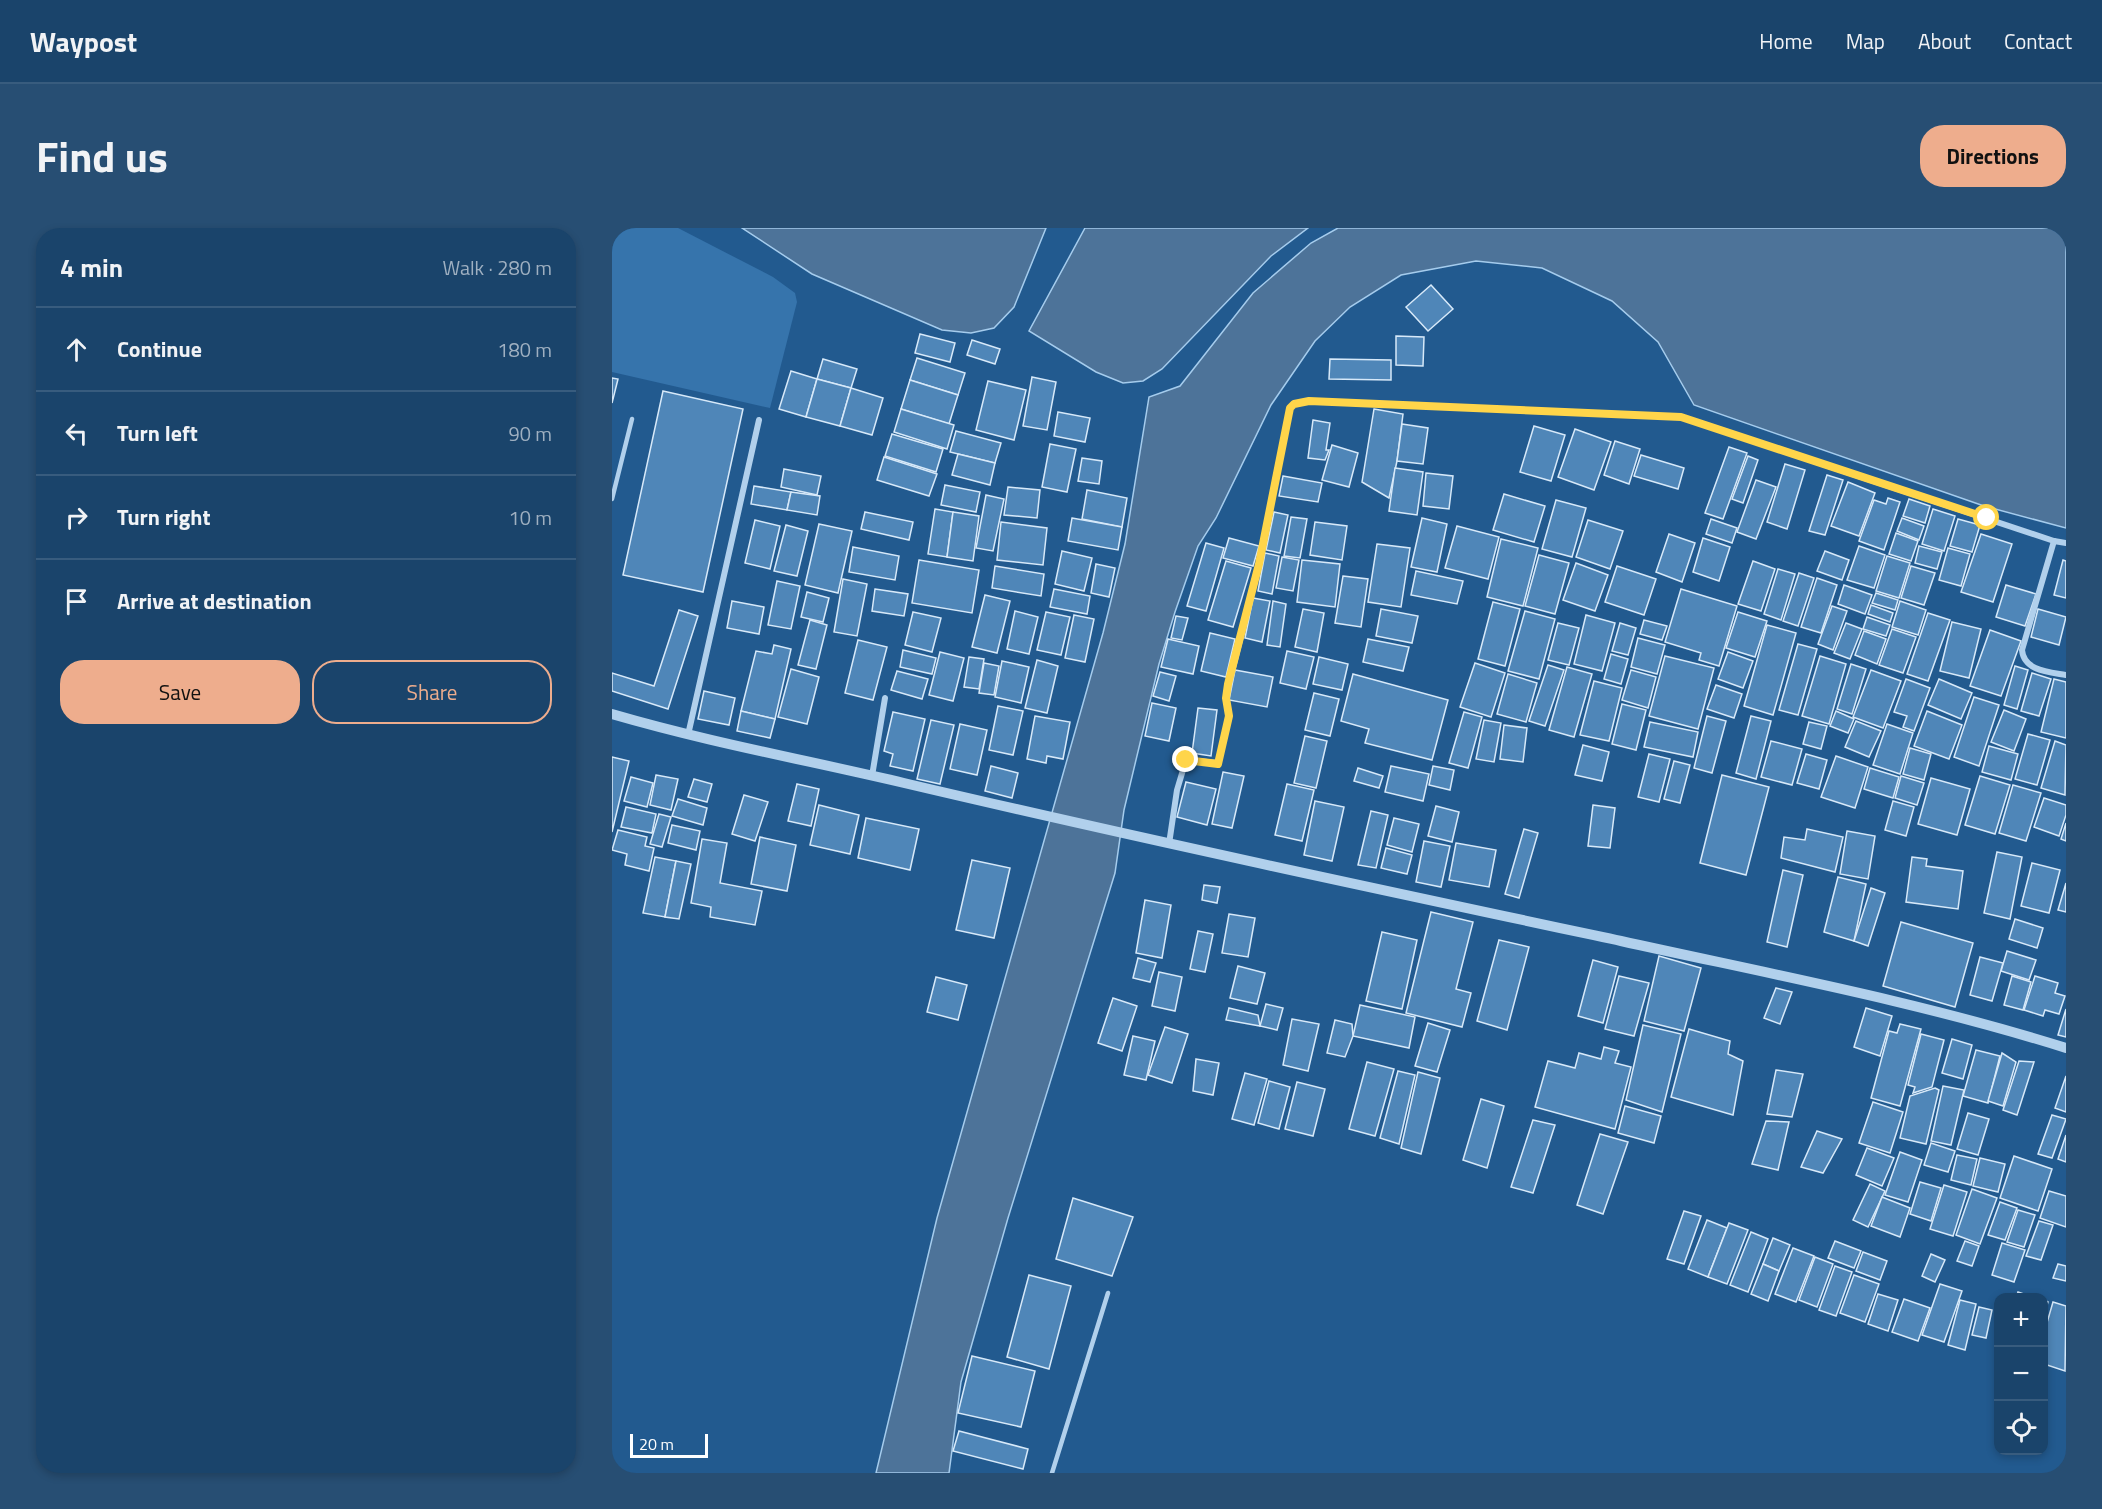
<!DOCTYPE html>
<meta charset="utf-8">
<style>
body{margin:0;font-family:"Titillium Web",sans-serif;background:#274e73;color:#f1f3f6}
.controls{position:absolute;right:18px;bottom:18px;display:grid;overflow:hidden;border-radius:12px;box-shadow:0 3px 9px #0003}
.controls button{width:54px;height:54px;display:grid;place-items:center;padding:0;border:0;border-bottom:2px solid #385c7e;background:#1a446b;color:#f1f3f6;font:30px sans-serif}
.scale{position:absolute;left:18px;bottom:15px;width:78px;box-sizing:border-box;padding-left:6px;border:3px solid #fff;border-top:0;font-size:16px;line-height:21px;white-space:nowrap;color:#fff;-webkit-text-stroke:4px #225a8f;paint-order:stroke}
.stop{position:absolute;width:18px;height:18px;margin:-14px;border:4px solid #ffd54a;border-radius:50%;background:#fff}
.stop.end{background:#ffd54a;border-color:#fff;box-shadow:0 2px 6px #0008}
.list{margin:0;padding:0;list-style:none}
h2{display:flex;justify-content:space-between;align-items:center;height:78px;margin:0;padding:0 24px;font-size:26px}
h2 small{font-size:20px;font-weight:400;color:#9fb0c1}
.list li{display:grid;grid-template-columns:39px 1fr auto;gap:18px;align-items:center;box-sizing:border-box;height:84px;padding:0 24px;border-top:2px solid #385c7e}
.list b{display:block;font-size:22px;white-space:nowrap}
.list em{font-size:20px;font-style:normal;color:#9fb0c1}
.actions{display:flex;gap:12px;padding:18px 24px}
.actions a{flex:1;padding:14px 0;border:2px solid #eead8d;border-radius:24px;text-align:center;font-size:21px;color:#eead8d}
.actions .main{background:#eead8d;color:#111}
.icon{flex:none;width:33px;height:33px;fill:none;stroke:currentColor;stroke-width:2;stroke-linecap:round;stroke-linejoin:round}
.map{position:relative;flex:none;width:1454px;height:1245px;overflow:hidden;border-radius:24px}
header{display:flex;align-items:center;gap:36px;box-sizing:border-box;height:84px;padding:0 30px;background:#1a446b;border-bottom:2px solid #385c7e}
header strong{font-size:28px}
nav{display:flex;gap:33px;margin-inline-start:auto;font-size:21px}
.intro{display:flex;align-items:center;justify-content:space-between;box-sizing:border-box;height:144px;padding:0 36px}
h1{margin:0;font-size:42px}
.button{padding:15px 27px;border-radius:24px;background:#eead8d;color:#111;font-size:21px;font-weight:700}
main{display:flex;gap:36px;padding:0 36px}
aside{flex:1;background:#1a446b;border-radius:24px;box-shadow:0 3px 9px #0003}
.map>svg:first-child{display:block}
.green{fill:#3674ac}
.water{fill:#4d7399;stroke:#a5cced;stroke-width:1.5}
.building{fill:#4f86b8;stroke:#d7e9f9;stroke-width:1.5}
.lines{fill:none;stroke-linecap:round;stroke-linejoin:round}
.service{stroke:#b1d0ec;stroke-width:4.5}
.minor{stroke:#b1d0ec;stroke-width:6}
.tertiary{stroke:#b1d0ec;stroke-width:10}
.route{stroke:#ffd54a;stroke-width:8}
</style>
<header>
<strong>Waypost</strong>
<nav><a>Home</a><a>Map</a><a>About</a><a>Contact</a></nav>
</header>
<div class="intro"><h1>Find us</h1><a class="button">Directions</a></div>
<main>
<aside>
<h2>4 min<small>Walk · 280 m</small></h2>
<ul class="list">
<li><svg class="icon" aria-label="ahead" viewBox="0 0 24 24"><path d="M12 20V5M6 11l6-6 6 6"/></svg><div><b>Continue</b></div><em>180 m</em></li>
<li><svg class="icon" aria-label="left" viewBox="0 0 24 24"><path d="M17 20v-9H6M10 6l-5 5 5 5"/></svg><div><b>Turn left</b></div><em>90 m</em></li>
<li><svg class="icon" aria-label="right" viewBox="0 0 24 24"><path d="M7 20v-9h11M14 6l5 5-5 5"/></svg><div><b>Turn right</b></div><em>10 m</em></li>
<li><svg class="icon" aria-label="arrive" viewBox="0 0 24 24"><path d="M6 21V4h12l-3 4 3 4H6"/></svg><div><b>Arrive at destination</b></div></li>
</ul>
<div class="actions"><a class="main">Save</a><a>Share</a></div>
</aside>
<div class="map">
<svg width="1454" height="1245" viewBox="0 0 1454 1245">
<rect width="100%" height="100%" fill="#225a8f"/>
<path class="green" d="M0,0H66L161,49L183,65L185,74L158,180L0,144Z"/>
<g class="water">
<path d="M130,0H434L402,79L382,100L359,105L330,102L200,46Z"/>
<path d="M473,0H696L659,28L550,141L531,153L511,155L484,144L417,103Z"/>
<path d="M726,0H1454V300L1372,278L1082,177L1046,114L1000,73L930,40L864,33L789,47L738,79L703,113L659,177L604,290L586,318L563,384L547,436L512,582L503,645L396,990L349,1154L337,1245H264L325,990L491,405L513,316L537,169L568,158L641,65L699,15Z"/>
</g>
<g class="building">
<path d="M819,57L841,81L816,103L794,79Z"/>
<path d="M308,106L343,115L338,134L303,125Z"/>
<path d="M784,108L812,109L811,138L784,137Z"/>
<path d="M360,112L388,121L383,136L355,127Z"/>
<path d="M305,130L353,145L346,167L298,152Z"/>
<path d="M211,131L245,141L239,160L205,151Z"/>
<path d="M718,131L779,132V152L717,151Z"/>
<path d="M179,143L205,151L194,189L167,181Z"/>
<path d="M420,149L444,154L435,202L411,198Z"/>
<path d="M0,150L6,151L0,175Z"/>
<path d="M205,151L239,160L228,198L194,189Z"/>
<path d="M298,152L346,167L337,196L289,181Z"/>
<path d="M376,153L414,162L402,212L364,202Z"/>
<path d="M239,160L271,170L260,207L228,198Z"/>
<path d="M51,163L131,181L91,364L11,347Z"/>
<path d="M289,181L342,197L335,221L282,204Z"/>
<path d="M762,181L791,186L785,233L777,270L750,254Z"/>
<path d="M446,184L478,190L473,214L442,208Z"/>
<path d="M701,192L718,195L714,222H717L713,232L696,230Z"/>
<path d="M790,196L816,200L811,236L785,233Z"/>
<path d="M922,198L953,207L939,253L908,244Z"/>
<path d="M963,201L999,214L982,262L946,249Z"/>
<path d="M344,203L389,215L383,235L338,224Z"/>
<path d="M280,206L331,221L324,244L273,228Z"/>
<path d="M1003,213L1028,221L1017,256L992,247Z"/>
<path d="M438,216L464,221L455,264L430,259Z"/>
<path d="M720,217L746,225L737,259L710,252Z"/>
<path d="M1117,219L1135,225L1111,291L1093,285Z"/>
<path d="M346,226L383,235L378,257L340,247Z"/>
<path d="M1029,227L1072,240L1066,261L1022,248Z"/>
<path d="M1136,228L1146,232L1131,275L1120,271Z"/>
<path d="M272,229L325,246L317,268L265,252Z"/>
<path d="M470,230L490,233L487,256L466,253Z"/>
<path d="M1173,236L1193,242L1175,301L1155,294Z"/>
<path d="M783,240L811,244L805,287L777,283Z"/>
<path d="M172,241L209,248L205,267L169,259Z"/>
<path d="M814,245L841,248L837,281L811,278Z"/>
<path d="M1215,247L1231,252L1213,307L1197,303Z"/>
<path d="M671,248L710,255L706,274L667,268Z"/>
<path d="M1144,252L1164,259L1144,311L1125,304Z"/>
<path d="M1236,254L1263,265L1247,308L1219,298Z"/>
<path d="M333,257L368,264L364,284L329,277Z"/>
<path d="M142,258L179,264L175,282L139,276Z"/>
<path d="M396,259L428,262L425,290L392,287Z"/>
<path d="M475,262L515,270L510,299L470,291Z"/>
<path d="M179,264L208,268L205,287L175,282Z"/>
<path d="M892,266L933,278L922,314L881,302Z"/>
<path d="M374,267L392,271L381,323L364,320Z"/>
<path d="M1276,270L1288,274L1272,322L1247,313L1262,272L1274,276Z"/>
<path d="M1297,271L1318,278L1313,295L1291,288Z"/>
<path d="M944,272L974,280L960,329L930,321Z"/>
<path d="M323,281L341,284L335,329L316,326Z"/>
<path d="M1321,281L1343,288L1332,323L1310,316Z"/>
<path d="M253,284L301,294L297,312L249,301Z"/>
<path d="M341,284L367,288L361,333L335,329Z"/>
<path d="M662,284L676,287L668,325L654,322Z"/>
<path d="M679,289L695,291L688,330L672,328Z"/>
<path d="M460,290L510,299L506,322L456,313Z"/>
<path d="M810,290L835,296L825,344L799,339Z"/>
<path d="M1290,290L1312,298L1307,312L1285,303Z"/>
<path d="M1099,291L1125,300L1120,315L1094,306Z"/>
<path d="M1346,291L1368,297L1360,324L1338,318Z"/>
<path d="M143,292L168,298L158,341L133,335Z"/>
<path d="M976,292L1011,303L998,341L964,329Z"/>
<path d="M389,294L435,300L431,337L385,332Z"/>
<path d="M703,294L735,298L730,332L698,327Z"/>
<path d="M207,296L240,303L226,365L193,357Z"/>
<path d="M174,297L196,303L185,348L162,343Z"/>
<path d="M845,298L887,309L876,351L833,340Z"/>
<path d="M1284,305L1306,313L1299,333L1277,326Z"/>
<path d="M1057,306L1083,315L1070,354L1044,344Z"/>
<path d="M1369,306L1400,316L1381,374L1349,364Z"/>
<path d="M617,310L647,318L641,338L611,330Z"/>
<path d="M1091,310L1118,319L1107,353L1081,344Z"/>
<path d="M889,311L926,320L911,378L875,369Z"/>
<path d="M594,315L612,320L594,383L575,378Z"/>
<path d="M765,316L798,320L789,379L756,374Z"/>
<path d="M1247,318L1273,327L1262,360L1235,352Z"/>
<path d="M1307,318L1330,324L1325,341L1303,335Z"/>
<path d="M241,319L287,328L283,352L237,344Z"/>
<path d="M1336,320L1358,326L1349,358L1327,352Z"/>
<path d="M450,323L480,330L472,363L443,356Z"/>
<path d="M1213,323L1237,332L1230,352L1205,343Z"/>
<path d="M653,325L667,328L660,366L646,363Z"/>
<path d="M927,327L957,335L943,386L913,378Z"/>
<path d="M1275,328L1298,335L1287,370L1264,363Z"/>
<path d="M670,329L687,332L681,363L664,360Z"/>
<path d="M307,332L367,342L360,385L300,375Z"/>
<path d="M690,332L728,336L723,379L685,374Z"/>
<path d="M1451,332L1454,333V370L1442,367Z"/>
<path d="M614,333L639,340L621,399L596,392Z"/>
<path d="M1141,333L1163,341L1149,383L1126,376Z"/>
<path d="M964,335L996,347L983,383L951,372Z"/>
<path d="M484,336L503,340L497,369L479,365Z"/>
<path d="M383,338L432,346L429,368L380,360Z"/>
<path d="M1005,338L1044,351L1032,387L993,374Z"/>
<path d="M1299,338L1323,345L1312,377L1289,370Z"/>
<path d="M1166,341L1183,346L1169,392L1152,386Z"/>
<path d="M804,343L851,353L845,376L799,367Z"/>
<path d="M1187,345L1202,350L1186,398L1171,393Z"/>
<path d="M731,348L756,351L749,399L723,395Z"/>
<path d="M1205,350L1225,357L1209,405L1189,399Z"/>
<path d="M231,351L255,356L245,408L222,404Z"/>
<path d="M165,353L188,358L179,401L156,397Z"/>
<path d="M1232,357L1260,367L1253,386L1226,376Z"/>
<path d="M1394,357L1424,366L1413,398L1384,389Z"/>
<path d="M263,361L296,366L292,388L260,383Z"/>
<path d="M442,361L478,368L475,386L438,379Z"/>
<path d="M1069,361L1125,378L1107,438L1087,432L1089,425L1053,414Z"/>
<path d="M195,364L217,370L211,394L189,389Z"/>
<path d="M1264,365L1286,372L1283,382L1260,375Z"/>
<path d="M373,367L398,373L385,425L360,419Z"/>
<path d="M641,370L658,373L650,414L633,410Z"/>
<path d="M120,373L152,379L147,406L115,400Z"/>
<path d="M661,373L674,376L668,419L655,417Z"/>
<path d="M1288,373L1314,382L1306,407L1280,399Z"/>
<path d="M881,374L908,381L893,438L866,431Z"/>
<path d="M1259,377L1281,385L1278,394L1256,386Z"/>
<path d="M1220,378L1235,383L1221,422L1206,416Z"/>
<path d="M691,381L712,385L705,424L683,419Z"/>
<path d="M769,381L806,388L800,415L764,408Z"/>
<path d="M1426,381L1454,389L1447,417L1419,409Z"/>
<path d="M67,382L86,388L56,481L0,463V445L42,458Z"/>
<path d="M403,383L426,389L417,426L395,421Z"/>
<path d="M913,383L943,391L927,451L896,443Z"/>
<path d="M301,384L329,390L320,424L293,417Z"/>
<path d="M434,384L458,389L449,427L425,422Z"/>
<path d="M1126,384L1155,393L1143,429L1114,420Z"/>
<path d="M1316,385L1338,392L1316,453L1295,446Z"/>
<path d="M462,387L482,391L473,434L453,430Z"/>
<path d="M974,387L1003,395L990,443L962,436Z"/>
<path d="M564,388L576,390L570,412L559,410Z"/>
<path d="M1255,389L1278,397L1274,408L1251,401Z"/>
<path d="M198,392L215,397L204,441L186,437Z"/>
<path d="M1032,392L1055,398L1050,412L1028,406Z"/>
<path d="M1340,394L1369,401L1357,450L1328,443Z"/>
<path d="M946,395L967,400L957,437L936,432Z"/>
<path d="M1008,395L1024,400L1016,427L1000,423Z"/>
<path d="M1234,395L1250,401L1238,431L1222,425Z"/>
<path d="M1155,397L1184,405L1161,487L1132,478Z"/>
<path d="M1280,401L1304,409L1291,445L1267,437Z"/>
<path d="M1378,402L1409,413L1389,468L1358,458Z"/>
<path d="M1252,403L1274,411L1265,436L1243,427Z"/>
<path d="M598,405L623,411L614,449L589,443Z"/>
<path d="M1026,410L1053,417L1045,446L1019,439Z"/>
<path d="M556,411L587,418L581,446L549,439Z"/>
<path d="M756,411L797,419L791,443L751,434Z"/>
<path d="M246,412L275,419L261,472L233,465Z"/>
<path d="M1186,416L1205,421L1186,487L1167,482Z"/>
<path d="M162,417L179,421L163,491L129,483L144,423L160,426Z"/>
<path d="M291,422L324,430L320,446L288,439Z"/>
<path d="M675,423L702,429L694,461L668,455Z"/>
<path d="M328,424L352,430L341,473L317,467Z"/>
<path d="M1116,424L1141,433L1131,460L1106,451Z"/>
<path d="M999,426L1016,431L1009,456L992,451Z"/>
<path d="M1053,428L1102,440L1086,501L1037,488Z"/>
<path d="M1208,428L1234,436L1217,496L1190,488Z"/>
<path d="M357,429L372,431L367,461L352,459Z"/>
<path d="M707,429L736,436L730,462L701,456Z"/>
<path d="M425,432L446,438L435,485L413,480Z"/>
<path d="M390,433L417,439L409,475L383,469Z"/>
<path d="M372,435L387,438L382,467L367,465Z"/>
<path d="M863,435L893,445L879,489L848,479Z"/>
<path d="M1239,436L1254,441L1240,486L1225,481Z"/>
<path d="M936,437L952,442L933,498L917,493Z"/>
<path d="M1403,438L1416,442L1405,481L1392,477Z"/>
<path d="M955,439L980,446L962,509L937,502Z"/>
<path d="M179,441L207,449L195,496L166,489Z"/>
<path d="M623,442L661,449L655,479L617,472Z"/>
<path d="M1019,442L1044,449L1036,480L1010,472Z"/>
<path d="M1259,442L1289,453L1271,500L1241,489Z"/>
<path d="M285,443L316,451L310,471L279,462Z"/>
<path d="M548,444L564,448L557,473L541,468Z"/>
<path d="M1420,445L1439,451L1427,488L1409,483Z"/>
<path d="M741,446L836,472L820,532L753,515L757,501L729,493Z"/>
<path d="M896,446L925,455L914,494L885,486Z"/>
<path d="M1294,451L1318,460L1302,503L1291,499L1295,488L1282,484Z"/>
<path d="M1327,451L1360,465L1349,491L1316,477Z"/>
<path d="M1442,451L1454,454V510L1429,504Z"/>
<path d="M982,453L1010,460L997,513L968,507Z"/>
<path d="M1104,457L1130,466L1122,490L1095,481Z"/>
<path d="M92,463L123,470L117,497L86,491Z"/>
<path d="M702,465L727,471L718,508L693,502Z"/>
<path d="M1362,469L1387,477L1367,538L1342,529Z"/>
<path d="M540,475L564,480L557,513L533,508Z"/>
<path d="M1010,476L1034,482L1024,522L1000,516Z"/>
<path d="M386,478L411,483L401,527L377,522Z"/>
<path d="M586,480L605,482L599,528L580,525Z"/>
<path d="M1392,482L1414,491L1402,523L1379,514Z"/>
<path d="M129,483L163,491L158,510L125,503Z"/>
<path d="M1224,483L1242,491L1236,505L1218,498Z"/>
<path d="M1315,483L1350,497L1337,531L1302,518Z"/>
<path d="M281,484L313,491L301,543L278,538L281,526L272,523Z"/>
<path d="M852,484L870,489L856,540L837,535Z"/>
<path d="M423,488L458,494L451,531L435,528L434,535L415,531Z"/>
<path d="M1095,488L1114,493L1100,545L1082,540Z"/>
<path d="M1139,488L1159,493L1144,551L1124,545Z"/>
<path d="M319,492L342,497L328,556L305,551Z"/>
<path d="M872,492L889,495L882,534L864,531Z"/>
<path d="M1244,493L1269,503L1257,529L1233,519Z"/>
<path d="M1038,494L1086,504L1081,529L1032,519Z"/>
<path d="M1197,494L1215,498L1209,521L1191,516Z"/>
<path d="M348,496L375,502L365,547L338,541Z"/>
<path d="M1275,496L1301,505L1288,546L1261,537Z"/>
<path d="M892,497L915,500L911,534L888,531Z"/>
<path d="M1416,506L1438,512L1425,557L1403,551Z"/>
<path d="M693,508L715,513L704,560L682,555Z"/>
<path d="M1159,513L1190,521L1180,557L1149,549Z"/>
<path d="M1443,513L1454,517L1453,567L1429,560Z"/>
<path d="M971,517L997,524L990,553L963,547Z"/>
<path d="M1377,518L1406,526L1399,552L1370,544Z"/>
<path d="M1298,520L1319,526L1312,552L1291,546Z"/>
<path d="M1037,526L1058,531L1047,574L1026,569Z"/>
<path d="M1194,526L1215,532L1207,561L1185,555Z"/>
<path d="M1224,528L1256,539L1243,580L1209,569Z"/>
<path d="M0,529L17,533L0,604Z"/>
<path d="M1062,533L1078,537L1068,575L1052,571Z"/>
<path d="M379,538L406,545L400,570L373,563Z"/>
<path d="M779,538L817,546L811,573L773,564Z"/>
<path d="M821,538L842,542L838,562L817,557Z"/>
<path d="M746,540L771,548L767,560L742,553Z"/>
<path d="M1258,540L1287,549L1281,570L1252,561Z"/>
<path d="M611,544L632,548L620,600L600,596Z"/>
<path d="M44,547L66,551L59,582L38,577Z"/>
<path d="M1110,547L1157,559L1134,647L1088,635Z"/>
<path d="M1289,548L1312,555L1305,577L1283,570Z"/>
<path d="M1368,548L1398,557L1383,606L1353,597Z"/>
<path d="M19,549L41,555L35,579L12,573Z"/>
<path d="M1319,550L1358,561L1345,607L1306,596Z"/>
<path d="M82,551L100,556L95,574L76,569Z"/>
<path d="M574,554L604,561L595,597L565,589Z"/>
<path d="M185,556L207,561L199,598L176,593Z"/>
<path d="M675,556L702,562L690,613L663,607Z"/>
<path d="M1401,557L1429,565L1414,613L1387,605Z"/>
<path d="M132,567L156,574L143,613L120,606Z"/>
<path d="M1432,570L1454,577V587L1447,608L1422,599Z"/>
<path d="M66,571L95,580L91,597L60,588Z"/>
<path d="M703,573L732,579L720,633L692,627Z"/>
<path d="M1281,573L1302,579L1294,608L1273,602Z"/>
<path d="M207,577L247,587L238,626L198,617Z"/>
<path d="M981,577L1003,580L998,620L976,618Z"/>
<path d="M824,578L847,584L840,614L816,608Z"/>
<path d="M14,579L44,586L40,605L9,599Z"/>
<path d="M759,583L776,587L764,640L746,637Z"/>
<path d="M47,586L59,589L50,619L38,616Z"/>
<path d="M254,590L307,601L298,642L246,630Z"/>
<path d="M782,590L807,596L800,624L775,617Z"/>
<path d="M1454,595V613L1449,611Z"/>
<path d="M60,597L88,603L84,622L56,615Z"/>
<path d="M912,601L926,605L907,670L893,666Z"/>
<path d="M1195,601L1231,609L1223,644L1169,630L1172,609L1193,612Z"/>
<path d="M6,602L35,609L33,618L42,620L37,643L13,637L15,626L0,622Z"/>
<path d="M1235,603L1263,608L1256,651L1228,646Z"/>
<path d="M148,609L184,617L175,663L139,656Z"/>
<path d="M90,611L115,615L108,655L150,663L143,697L98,689L99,679L79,675Z"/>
<path d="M812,613L838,618L829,659L804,654Z"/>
<path d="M844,615L884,622L877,659L837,652Z"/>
<path d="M774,620L800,627L795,646L769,640Z"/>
<path d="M1385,624L1410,629L1398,691L1372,685Z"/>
<path d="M43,629L64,633L53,689L31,685Z"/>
<path d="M1300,629L1315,631L1314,638L1351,643L1346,681L1294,674Z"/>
<path d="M360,632L398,640L382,710L344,702Z"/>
<path d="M64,633L79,636L67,691L53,689Z"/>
<path d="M1420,635L1448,642L1437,685L1409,678Z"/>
<path d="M1171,642L1191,647L1175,719L1155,714Z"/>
<path d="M1226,649L1254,656L1242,713L1212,704Z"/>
<path d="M1454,655V684L1446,682Z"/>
<path d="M592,657L608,659L605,675L590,672Z"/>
<path d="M1259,660L1273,665L1256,718L1242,713Z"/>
<path d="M533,672L559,677L550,730L524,725Z"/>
<path d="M819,684L861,694L844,761L859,765L850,799L794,785Z"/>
<path d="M617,686L643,690L636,729L610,725Z"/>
<path d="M1403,691L1431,700L1425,720L1397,711Z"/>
<path d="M1289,694L1361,715L1343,779L1271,758Z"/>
<path d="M586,703L601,706L593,744L578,741Z"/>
<path d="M770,704L805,712L790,781L754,773Z"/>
<path d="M887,712L917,719L895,802L865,793Z"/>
<path d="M1395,723L1424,732L1417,752L1389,743Z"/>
<path d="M1047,728L1089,740L1072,803L1032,793Z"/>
<path d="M1368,729L1391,735L1380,773L1358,767Z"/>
<path d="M526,730L544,735L538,754L521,750Z"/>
<path d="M981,732L1006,739L991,795L966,788Z"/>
<path d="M626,738L653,745L645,776L618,770Z"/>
<path d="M547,744L570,749L563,783L540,778Z"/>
<path d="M1007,748L1037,755L1022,808L993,801Z"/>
<path d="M1400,748L1419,754L1411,782L1392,777Z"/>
<path d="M1423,748L1446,755L1443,765L1453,768L1447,786L1433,782L1431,788L1412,782Z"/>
<path d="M324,749L355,757L346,792L315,784Z"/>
<path d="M1164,760L1180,764L1168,796L1152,790Z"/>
<path d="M501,770L525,778L510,823L486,815Z"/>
<path d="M654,776L671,780L665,802L648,798Z"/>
<path d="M748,777L803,789L797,820L741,808Z"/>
<path d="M617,780L646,787L648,798L614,792Z"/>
<path d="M1254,780L1280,788L1268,828L1242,819Z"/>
<path d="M1454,781V809L1446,807Z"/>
<path d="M680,791L707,796L696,843L671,837Z"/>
<path d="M723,792L740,796L741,808L733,829L715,825Z"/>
<path d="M816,795L838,802L825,844L803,838Z"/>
<path d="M1288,796L1309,801L1288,878L1259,870L1277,803L1285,805Z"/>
<path d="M1031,797L1069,806L1050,884L1014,872Z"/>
<path d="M553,799L576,806L560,855L536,847Z"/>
<path d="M1077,801L1118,813L1116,826L1131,833L1121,887L1059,869Z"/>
<path d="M1309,806L1332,812L1320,859L1301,865L1303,859L1296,857Z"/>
<path d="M521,808L543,813L534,852L512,847Z"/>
<path d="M1340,811L1360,817L1351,851L1330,845Z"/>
<path d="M992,819L1007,823L1003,835L1019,839L1003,901L923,879L936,833L963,840L967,825L989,831Z"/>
<path d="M1364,822L1388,828L1376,875L1351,868Z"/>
<path d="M1390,825L1404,834L1391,878L1376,873Z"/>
<path d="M584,831L607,835L601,867L581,863Z"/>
<path d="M1407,833L1422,834L1405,887L1391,882Z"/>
<path d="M755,834L782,841L763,908L737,901Z"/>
<path d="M1164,842L1191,846L1180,889L1155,886Z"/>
<path d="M786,843L803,847L787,916L768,910Z"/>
<path d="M806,844L828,850L809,926L789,920Z"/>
<path d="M633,845L655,851L642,897L620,891Z"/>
<path d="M1454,848V884L1443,880Z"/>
<path d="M657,853L678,859L667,901L646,895Z"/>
<path d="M685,854L713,861L701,908L673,901Z"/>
<path d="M1331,858L1352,862L1339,917L1319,913Z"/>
<path d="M1323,860L1327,862L1314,916L1288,910L1298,868Z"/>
<path d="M869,871L892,878L875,940L851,932Z"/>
<path d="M1261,874L1291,884L1278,925L1247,915Z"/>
<path d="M1013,878L1049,888L1042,915L1006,905Z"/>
<path d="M1356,885L1377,891L1366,927L1345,921Z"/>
<path d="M1440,887L1454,891L1440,930L1426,926Z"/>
<path d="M921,892L943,897L921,965L899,959Z"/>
<path d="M1154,893L1177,894L1166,942L1140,936Z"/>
<path d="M1205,903L1230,911L1211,945L1189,939Z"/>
<path d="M988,906L1016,914L991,986L965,977Z"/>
<path d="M1454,907V934L1446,931Z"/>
<path d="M1319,915L1343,923L1336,944L1312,937Z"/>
<path d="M1255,920L1282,930L1270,958L1244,947Z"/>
<path d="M1288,924L1310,932L1296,974L1273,967Z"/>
<path d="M1345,927L1365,931L1359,957L1339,952Z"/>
<path d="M1402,928L1440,941L1426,983L1388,970Z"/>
<path d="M1368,930L1393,936L1386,964L1361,958Z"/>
<path d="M1308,954L1329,960L1319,993L1298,986Z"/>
<path d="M1258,956L1273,963L1256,999L1241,992Z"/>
<path d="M1332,957L1355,964L1341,1008L1318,1001Z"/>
<path d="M1360,961L1385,970L1368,1016L1344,1007Z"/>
<path d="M1437,963L1454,968V999L1428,990Z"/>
<path d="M1270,969L1298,980L1288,1009L1259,998Z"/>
<path d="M461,970L521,989L500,1048L444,1031Z"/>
<path d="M1388,974L1405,980L1393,1012L1376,1007Z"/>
<path d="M1406,982L1423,987L1412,1019L1395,1014Z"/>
<path d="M1072,983L1089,988L1072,1036L1055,1031Z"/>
<path d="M1095,992L1115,1000L1096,1049L1076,1041Z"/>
<path d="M1427,993L1441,997L1429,1032L1414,1028Z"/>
<path d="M1117,995L1136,1002L1115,1056L1096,1049Z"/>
<path d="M1139,1004L1156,1011L1136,1064L1118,1057Z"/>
<path d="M1161,1010L1178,1017L1167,1043L1151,1036Z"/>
<path d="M1223,1013L1249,1023L1242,1040L1216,1030Z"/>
<path d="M1353,1013L1367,1018L1360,1038L1345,1033Z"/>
<path d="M1390,1015L1413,1022L1402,1054L1380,1047Z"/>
<path d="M1181,1020L1202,1028L1184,1074L1163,1066Z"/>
<path d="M1251,1024L1275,1033L1268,1052L1244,1043Z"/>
<path d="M1319,1026L1333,1032L1323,1054L1310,1048Z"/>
<path d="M1203,1029L1221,1036L1205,1079L1187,1072Z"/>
<path d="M1151,1036L1167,1043L1156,1073L1139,1066Z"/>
<path d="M1446,1036L1454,1038V1053L1441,1050Z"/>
<path d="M1223,1038L1240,1044L1224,1088L1207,1082Z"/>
<path d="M417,1047L459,1058L437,1141L395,1129Z"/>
<path d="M1242,1047L1267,1056L1253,1094L1228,1085Z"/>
<path d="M1328,1056L1350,1063L1332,1114L1310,1107Z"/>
<path d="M1406,1064L1423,1070H1404Z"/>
<path d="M1266,1066L1286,1072L1276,1103L1256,1096Z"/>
<path d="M1292,1071L1318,1080L1306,1113L1280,1104Z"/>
<path d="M1348,1072L1364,1076L1353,1122L1336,1117Z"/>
<path d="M1432,1072L1436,1074L1432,1088Z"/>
<path d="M1441,1074L1454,1078L1453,1143L1432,1136V1105Z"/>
<path d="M1367,1079L1380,1082L1374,1110L1360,1107Z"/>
<path d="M360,1128L423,1143L409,1199L346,1185Z"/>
<path d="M347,1203L416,1221L411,1241L341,1223Z"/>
</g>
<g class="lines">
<g class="service">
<path d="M0,271L20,191"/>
<path d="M440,1245L496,1065"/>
</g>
<g class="minor">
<path d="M1442,313L1410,422C1412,443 1437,444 1454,447"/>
<path d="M76,507L147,192"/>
<path d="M260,548L273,470"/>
<path d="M557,616L565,562L574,532L606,535L617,488L614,470L617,456L647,336L678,180L682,176L697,173L1069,189L1442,313L1454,315"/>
</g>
<path class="tertiary" d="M0,486C96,514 194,532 292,555C530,611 770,662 1009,713C1158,746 1308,774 1454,820"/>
</g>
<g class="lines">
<path class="route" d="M574,532L606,536L617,488L614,470L616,456L647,336L678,180L682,176L697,173L1069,189L1375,290"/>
</g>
</svg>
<div class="controls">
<button>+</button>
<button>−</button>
<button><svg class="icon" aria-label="locate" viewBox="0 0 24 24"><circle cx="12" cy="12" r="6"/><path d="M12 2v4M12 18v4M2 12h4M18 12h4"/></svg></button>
</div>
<div class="scale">20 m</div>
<div class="stop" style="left:1375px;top:290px"></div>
<div class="stop end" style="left:574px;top:532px"></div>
</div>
</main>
